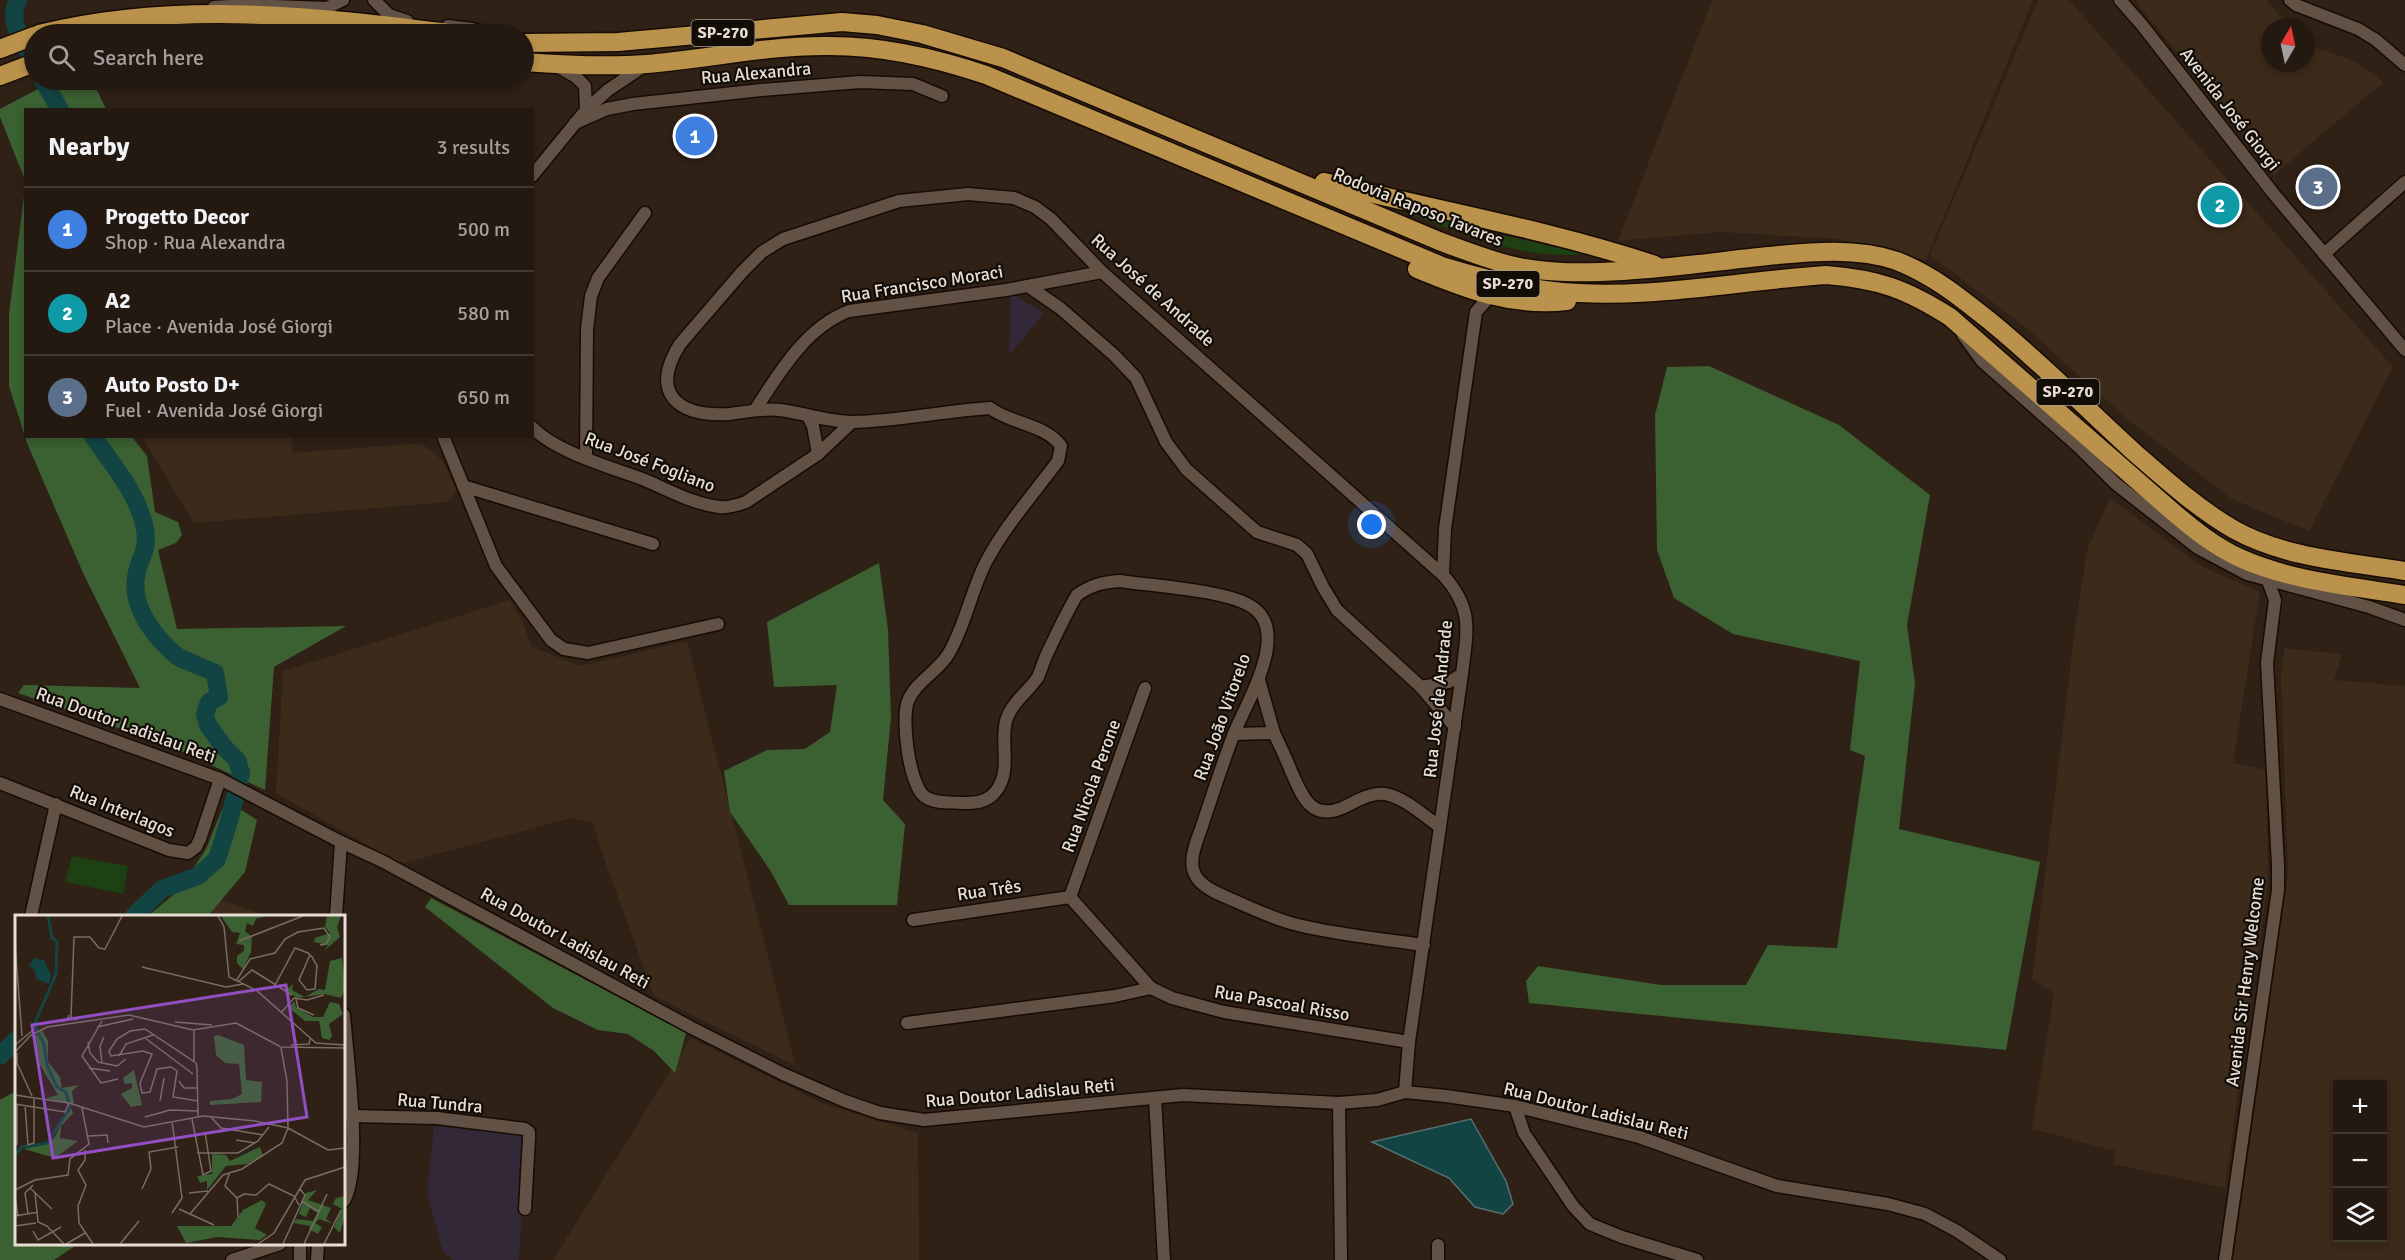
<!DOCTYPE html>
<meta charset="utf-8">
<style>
body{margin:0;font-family:Signika,sans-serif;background:#2c2219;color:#f1f3f6}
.controls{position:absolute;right:18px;bottom:18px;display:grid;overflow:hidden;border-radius:0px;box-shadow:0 3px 9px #0003}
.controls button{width:54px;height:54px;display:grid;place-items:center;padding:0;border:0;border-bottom:2px solid #413830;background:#241910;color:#f1f3f6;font:30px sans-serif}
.compass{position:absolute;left:2261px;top:18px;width:54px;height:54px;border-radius:50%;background:#241910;box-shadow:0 3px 9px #0003;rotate:9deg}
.you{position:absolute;left:1372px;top:525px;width:21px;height:21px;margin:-15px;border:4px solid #fff;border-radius:50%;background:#1a73e8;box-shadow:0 0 0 9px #1a73e833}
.badge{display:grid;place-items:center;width:39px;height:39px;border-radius:50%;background:#d93025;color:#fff;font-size:20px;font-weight:700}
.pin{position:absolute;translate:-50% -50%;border:3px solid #fff;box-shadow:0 2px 6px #0006}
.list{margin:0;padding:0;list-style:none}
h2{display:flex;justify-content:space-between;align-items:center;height:78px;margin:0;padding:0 24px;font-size:26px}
h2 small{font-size:20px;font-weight:400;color:#a3a09f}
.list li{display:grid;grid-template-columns:39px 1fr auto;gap:18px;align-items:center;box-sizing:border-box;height:84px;padding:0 24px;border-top:2px solid #413830}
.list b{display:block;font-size:22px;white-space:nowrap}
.list p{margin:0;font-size:20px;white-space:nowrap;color:#a3a09f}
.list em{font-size:20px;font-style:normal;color:#a3a09f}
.icon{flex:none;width:33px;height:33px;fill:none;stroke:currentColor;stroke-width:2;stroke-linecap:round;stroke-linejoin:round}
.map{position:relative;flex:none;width:2405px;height:1260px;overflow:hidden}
.search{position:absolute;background:#241910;box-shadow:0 3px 9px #0003;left:24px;top:24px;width:510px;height:66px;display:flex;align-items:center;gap:15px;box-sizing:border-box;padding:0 21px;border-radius:33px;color:#a3a09f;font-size:22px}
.panel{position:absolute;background:#241910;box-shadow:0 3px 9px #0003;left:24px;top:108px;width:510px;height:330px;border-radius:0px}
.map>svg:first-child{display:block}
.built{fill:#3c2a1a;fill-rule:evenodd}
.education{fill:#322837}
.green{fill:#1d4112}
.forest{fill:#3b6031}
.water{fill:#134444;stroke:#537270;stroke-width:1.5}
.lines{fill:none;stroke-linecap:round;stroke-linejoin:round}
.river{stroke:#134444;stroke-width:18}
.minor-casing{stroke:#170b03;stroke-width:15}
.highway-casing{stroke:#170b03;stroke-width:21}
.minor{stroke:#625145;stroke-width:12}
.highway{stroke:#ba924b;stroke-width:18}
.labels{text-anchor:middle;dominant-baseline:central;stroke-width:4.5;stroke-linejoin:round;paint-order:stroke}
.shield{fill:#130d08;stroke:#a79f98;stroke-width:1.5}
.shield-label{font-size:16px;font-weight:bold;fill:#e7ddd5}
.street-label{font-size:18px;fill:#e7ddd5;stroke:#130d08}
.inset-river{fill:none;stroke:#134444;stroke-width:3}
.inset-road{fill:none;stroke:#796c62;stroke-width:1.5}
.view{fill:#914fc3;fill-opacity:0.15;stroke:#914fc3;stroke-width:3}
.inset-edge{fill:none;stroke:#e7ddd5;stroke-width:3}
</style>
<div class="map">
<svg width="2405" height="1260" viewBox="0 0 2405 1260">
<rect width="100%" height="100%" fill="#302116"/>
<g class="built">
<path d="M1712,0H2033L1926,260L1840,239L1720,232L1618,241Z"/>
<path d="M2038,0H2069L2393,367L2309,531L2232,499L2126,418L2024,326L1930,255Z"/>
<path d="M2135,0H2267L2289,27H2270V63H2306V44L2347,58L2377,75L2384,84L2374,90L2274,175Z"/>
<path d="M142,437H292L293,453L421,443L443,461L457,491L448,502L194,523Z"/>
<path d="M2110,498L2201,566L2260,592L2233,763L2266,770L2268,881L2225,1188L2113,1164L2115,1151L2032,1129L2054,993L2032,979L2076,622L2087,550Z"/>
<path d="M510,600L523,623L531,646L580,666L687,641L796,1066L654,996L602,853L593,822L571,818L400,864L276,793L283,671Z"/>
<path d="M2284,648L2342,654L2334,680L2405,686V1260H2233L2288,874L2281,678ZM2338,1084H2382V1238H2338Z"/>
<path d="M201,893L268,916H173Z"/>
<path d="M691,1038L824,1104L918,1133L919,1260H553Z"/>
</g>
<g class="education">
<path d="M1011,293L1044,313L1009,356Z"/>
<path d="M434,1126L516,1132L526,1139L519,1260H454L443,1252L427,1193Z"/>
</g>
<g class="green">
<path d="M1381,202L1493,233L1585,254C1514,261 1446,227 1381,202Z"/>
<path d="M72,856L128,866L123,894L65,882Z"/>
</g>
<g class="forest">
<path d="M55,80H92L106,109L26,110L25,180L0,117V109Z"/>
<path d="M25,188L26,436L132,437L147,456L155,512L178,522L182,535L176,543L158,550L177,629L346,626L274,667L265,790L170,746L18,693L24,685L140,688L83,573L27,443L9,386V314Z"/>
<path d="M1709,366L1839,425L1930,495L1907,625L1915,683L1899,829L2040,862L2006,1050L1529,1003L1526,981L1538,966L1661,985H1746L1768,945L1837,948L1865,756L1850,750L1860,661L1733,634L1674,598L1657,550L1655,415L1667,367Z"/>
<path d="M879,563L888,630L891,717L883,800L905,824L897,905H789L770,870L730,812L724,771L767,750L805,749L830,732L837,685L774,687L767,622Z"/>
<path d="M226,800L257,820L245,872L208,916H148L179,890L206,849Z"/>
<path d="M431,898L686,1033L675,1073L654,1051L628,1034L598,1030L553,1008L425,907Z"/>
<path d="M16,1091V1244H78L54,1260H0V1100Z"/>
</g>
<path class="water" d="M1471,1119L1506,1181L1513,1204L1503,1214L1475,1207L1449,1178L1372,1142Z"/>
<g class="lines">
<g class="river">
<path d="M18,0C6,21 25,45 34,63"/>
<path d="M43,80L60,110"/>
<path d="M93,436C113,466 138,493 145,529C149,554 138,557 136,578C131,607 155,638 177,656C185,661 205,668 215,673L219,697L209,702L205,715L208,725L223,746L237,760L241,773L229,821L217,859L198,876L162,889L134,916"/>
<path d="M0,1056L16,1040"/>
</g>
<g class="minor-casing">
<g id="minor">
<path d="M374,0L389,15L407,21"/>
<path d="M2120,0L2142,25L2273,193L2405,350"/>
<path d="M2290,0L2296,5L2358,29L2376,40L2405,65"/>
<path d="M214,7L246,5L327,8L343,0"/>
<path d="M448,26L472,29L491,34"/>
<path d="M557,66L576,77L585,86L586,110"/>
<path d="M575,123L607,109L633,104L761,90L860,82L913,84L942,96"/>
<path d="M532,176L586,110L608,90L644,66"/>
<path d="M2324,254L2405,182"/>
<path d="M1028,286L1060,308L1114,355L1136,378L1166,442L1186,469L1257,532L1297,545L1307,554L1323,587L1337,610L1421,687"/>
<path d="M1963,335L1982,361L2080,448L2116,484L2198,548L2247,574L2369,607L2405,620"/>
<path d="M755,410C779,373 806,327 849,311L1006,290L1102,272"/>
<path d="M808,416L813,426L818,454L852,422"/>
<path d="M532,427C555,452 613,468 645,480C668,490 694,504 719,507C729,508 738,505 746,502L818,454"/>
<path d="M443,436L496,566L551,640L564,649L588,653L718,624"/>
<path d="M586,457L587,329L591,296L598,278L645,213"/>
<path d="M463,486L653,544"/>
<path d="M1443,575L1445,529L1476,312L1490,296"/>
<path d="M0,699L220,779L341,842L382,861L692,1028L783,1074L845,1101L880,1113L924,1120L1183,1095L1339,1103L1377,1100L1405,1092L1446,1096L1515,1106L1639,1137L1777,1186L1888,1204L1925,1214L1957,1231L2000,1260"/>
<path d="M1455,727L1421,687L1449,682L1462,674"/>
<path d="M1274,733C1280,746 1286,758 1291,771C1302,795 1310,821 1342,808C1355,802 1370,792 1385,794C1404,797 1424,816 1440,827"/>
<path d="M1234,734L1274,733L1259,680"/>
<path d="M0,783L169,850L188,853L196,847L200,839L220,779"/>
<path d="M1070,897L1145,688"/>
<path d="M1070,897L1151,988"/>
<path d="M31,916L56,804"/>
<path d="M336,916L341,842"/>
<path d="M913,920L1070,897"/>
<path d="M344,1015C347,1056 363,1169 344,1201"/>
<path d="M907,1023L1115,996L1151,988L1172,998L1224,1012L1409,1042"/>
<path d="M1405,1092L1409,1042L1462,674C1467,631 1474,609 1443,575L1102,272L1051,219L1035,207L1014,198L968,194L899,201L783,239L762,252L742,272L680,344C649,394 678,417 730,414C747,412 763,408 780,410C804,413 828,422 853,422C899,421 944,411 990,408C1011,424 1045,424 1061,446L1058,461C1034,493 1006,525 987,560C971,590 966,624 949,653C939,671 916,681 908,701C901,719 909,783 924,796C934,804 951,802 964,803C976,803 988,802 996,791C1012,771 1000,744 1006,721C1011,703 1028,692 1038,677C1041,670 1043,663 1046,656C1056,635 1065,615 1077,595C1091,585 1103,582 1120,581C1154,586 1221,590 1249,605C1294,629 1245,704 1233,736C1222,765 1212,796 1202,826C1197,841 1186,863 1197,878C1206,890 1222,895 1235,901C1256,910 1276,920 1298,925C1339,935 1382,939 1424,945"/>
<path d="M1155,1098L1164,1260"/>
<path d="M1339,1103L1341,1260"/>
<path d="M1515,1106L1524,1133L1573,1206L1590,1224L1622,1237L1697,1260"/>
<path d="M352,1116L437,1118L525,1129L529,1132V1138L525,1209"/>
<path d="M232,1260L280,1244"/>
<path d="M300,1260V1244"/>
<path d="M317,1260L318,1244"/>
<path d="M1438,1260V1245"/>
<path d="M2225,1260L2278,890V865L2267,663L2275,600L2268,581"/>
</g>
</g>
<g class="highway-casing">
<g id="highway">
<path d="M39,34C178,0 316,16 457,34"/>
<path d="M173,34H239"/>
<path d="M524,43L618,42L842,22L877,25L922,34L1003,58L1439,241C1463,250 1486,259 1510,265C1546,274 1587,273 1623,271C1672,268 1720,261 1768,256C1810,252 1856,247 1897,261C1933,275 1961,298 1991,322C2041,363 2087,409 2135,453C2166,480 2197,508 2233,529C2284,558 2348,562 2405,571"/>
<path d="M0,49L34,36"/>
<path d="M524,62C565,65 606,67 647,64C706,59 765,46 824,46C880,45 933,57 986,75L1442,266C1478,277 1515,287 1553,291C1643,301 1736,281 1826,275C1878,279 1906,289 1950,317L2172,511C2193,529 2214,546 2240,558C2291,581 2350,586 2405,595"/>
<path d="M0,76L34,63"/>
<path d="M1324,182C1435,210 1547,229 1655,265"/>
<path d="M1417,269C1468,290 1511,307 1567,301"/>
</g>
</g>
<use href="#minor" class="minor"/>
<use href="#highway" class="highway"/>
</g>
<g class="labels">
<g class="shield">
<rect x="691.5" y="20" width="63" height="26" rx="4.5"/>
<rect x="1476.5" y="271" width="63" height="26" rx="4.5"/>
<rect x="2036.5" y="379" width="63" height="26" rx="4.5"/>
</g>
<g class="shield-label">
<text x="723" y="33">SP-270</text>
<text x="1508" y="284">SP-270</text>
<text x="2068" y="392">SP-270</text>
</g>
<g class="street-label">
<text transform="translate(756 73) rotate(-5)">Rua Alexandra</text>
<text transform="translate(2230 109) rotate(52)">Avenida José Giorgi</text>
<text transform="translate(1418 207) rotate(22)">Rodovia Raposo Tavares</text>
<text transform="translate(922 284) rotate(-9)">Rua Francisco Moraci</text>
<text transform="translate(1153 290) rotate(42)">Rua José de Andrade</text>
<text transform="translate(650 462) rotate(21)">Rua José Fogliano</text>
<text transform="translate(1438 699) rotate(-84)">Rua José de Andrade</text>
<text transform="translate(1222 717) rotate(-70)">Rua João Vitorelo</text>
<text transform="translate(126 725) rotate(20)">Rua Doutor Ladislau Reti</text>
<text transform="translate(1091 786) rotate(-70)">Rua Nicola Perone</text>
<text transform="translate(122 811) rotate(22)">Rua Interlagos</text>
<text transform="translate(989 890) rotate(-8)">Rua Três</text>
<text transform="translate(565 938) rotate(29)">Rua Doutor Ladislau Reti</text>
<text transform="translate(2245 982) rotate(-83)">Avenida Sir Henry Welcome</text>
<text transform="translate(1282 1003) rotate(10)">Rua Pascoal Risso</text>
<text transform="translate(1020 1093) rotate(-5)">Rua Doutor Ladislau Reti</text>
<text transform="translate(440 1103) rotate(5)">Rua Tundra</text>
<text transform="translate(1596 1111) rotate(14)">Rua Doutor Ladislau Reti</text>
</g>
</g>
<g transform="translate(15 915)">
<rect width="330" height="330" fill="#302116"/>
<path d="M252,1L241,4L238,11L232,8L230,16L237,22L236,37L228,54L222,48V41L229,36V30L221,29L225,18L217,17L206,1ZM312,1H326L322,12L325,22L309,36L313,30L299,27L300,23L315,18L310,12ZM327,43L330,74L326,83L310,79L282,83L271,75L278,69L277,75L290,82L304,74L310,75L315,46ZM279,86L281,92L298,102H308L315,87L324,89L328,99L314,109L317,121L314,125L307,123L304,106H290L274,93ZM27,115L33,126V147L45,162L47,173L64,170L57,176L59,189L31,183L43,180L25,150L19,122ZM203,120L229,130L231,165L247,167L246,187L195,190V186L217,184L227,179L224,149L210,148L201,140L199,121ZM119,155L127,190L116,192L106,179L117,173V168L110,169L108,163ZM55,190L58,198L46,211L45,223L63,226L40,243L9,234L32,229L40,222ZM245,232L248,241L232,249L211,251L192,275V266L185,268L182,261L197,259V239L211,240L215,246ZM302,275L293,285L316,293L311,304L318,309L304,304L300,308L307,312L303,319L294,314L295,311L279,308L281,304L298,306L303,298L295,293L291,302L284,299L291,278ZM330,281V300L325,318L319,312L327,294L318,289L321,283ZM247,285L251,289L240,313L252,320L245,325L202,322L171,328L162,311H216L228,295Z" fill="#3b6031"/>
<path d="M19,43L29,45L36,60L34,69L21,64L20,55L14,51Z" fill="#134444"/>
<path class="inset-river" d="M0,240L7,232L32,228L55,193L51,177L42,172L32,150L29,129L19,110L41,59L42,26L37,23L33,1"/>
<path class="inset-road" d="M203,1L209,12L214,62L241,75L301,128L330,130M224,26L288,1M0,28L7,121M127,52L211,72L228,69M221,66L235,44L260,38L270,24L283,17L309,13L315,22L311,29L305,30M223,67L237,55L277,80M259,72L280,33L293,38L297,42L302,51L300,74L292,75L284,65L295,40M281,84L283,93L299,100M266,98L279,83L292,85L309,80M62,105L56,102L59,22H75L84,33L90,34L107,1M87,106L67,141L86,168L103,164M39,107L53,105L54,100M160,107L197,110M82,112L118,104M130,123L178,159M73,127L75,138L83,147L102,151L111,144M0,130L17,116M276,130L294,129L295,124M0,137L16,120L32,112L114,100L178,115L221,108L266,132L330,133M2,138V148L17,181M104,141L111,129L138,120M179,146V116M87,148L85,131L89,122M74,153L95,156M164,166L169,173H183M0,180L54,188L129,212L188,201L240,206L273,213L313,235L330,233M145,186L149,163M183,186L158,182L162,156L156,152L142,154L135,177L127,178L125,168L137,139L128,136L96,141L94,136L102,124L115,116L130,114L181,148L182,153L183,201M0,189L50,197L54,188M2,190V230M10,190L13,230L19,228V182M195,201L206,213L248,220M130,202L155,195L183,196M177,204L188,260L196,256L190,217M73,221L92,220L93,228M221,225L240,228M70,235V245L63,255L71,270L63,291L64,308L78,329M182,238H223L243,226L254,212M215,257L210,271L222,283M15,273L37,294M127,274L136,254L134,237L163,232M0,275L20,265L53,260L55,244L74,229L67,193M20,278L23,307L32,311L49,329M174,278L193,276M0,281L3,301M222,283L229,279L241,280L254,269L279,281L284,290M222,283L223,302M287,286L304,297M164,294L199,310M157,298L167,283L157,206M13,299L10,278L18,270M175,299L208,260L227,254L267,228L273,213L272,166L266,133M0,301L23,297M0,311L21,308M18,316L23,325L46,312M51,329L70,318M105,329L124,306M243,329L259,318L290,265L330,252M268,329L290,280L285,274M289,329L312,279M309,329L326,295"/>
<path class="view" d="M271,70L292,202L38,243L17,110Z"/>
<rect width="330" height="330" class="inset-edge"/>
</g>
</svg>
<div class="controls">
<button>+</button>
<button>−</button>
<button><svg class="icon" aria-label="layers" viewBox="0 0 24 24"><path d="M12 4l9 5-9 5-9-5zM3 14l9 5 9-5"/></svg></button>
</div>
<svg class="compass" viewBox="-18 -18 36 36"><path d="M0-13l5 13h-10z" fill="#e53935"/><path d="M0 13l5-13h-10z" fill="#a3a09f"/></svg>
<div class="you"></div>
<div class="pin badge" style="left:695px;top:136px;background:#3f7fe0">1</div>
<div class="pin badge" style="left:2220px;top:205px;background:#0f9aa8">2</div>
<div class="pin badge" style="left:2318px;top:187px;background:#5c6f8a">3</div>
<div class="search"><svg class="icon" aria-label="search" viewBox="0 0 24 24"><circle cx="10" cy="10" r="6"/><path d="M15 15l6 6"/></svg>Search here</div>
<section class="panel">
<h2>Nearby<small>3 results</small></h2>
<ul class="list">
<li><span class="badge" style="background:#3f7fe0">1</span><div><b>Progetto Decor</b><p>Shop · Rua Alexandra</p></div><em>500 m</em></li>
<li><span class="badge" style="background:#0f9aa8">2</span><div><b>A2</b><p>Place · Avenida José Giorgi</p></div><em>580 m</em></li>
<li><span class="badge" style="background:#5c6f8a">3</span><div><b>Auto Posto D+</b><p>Fuel · Avenida José Giorgi</p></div><em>650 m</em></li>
</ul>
</section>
</div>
